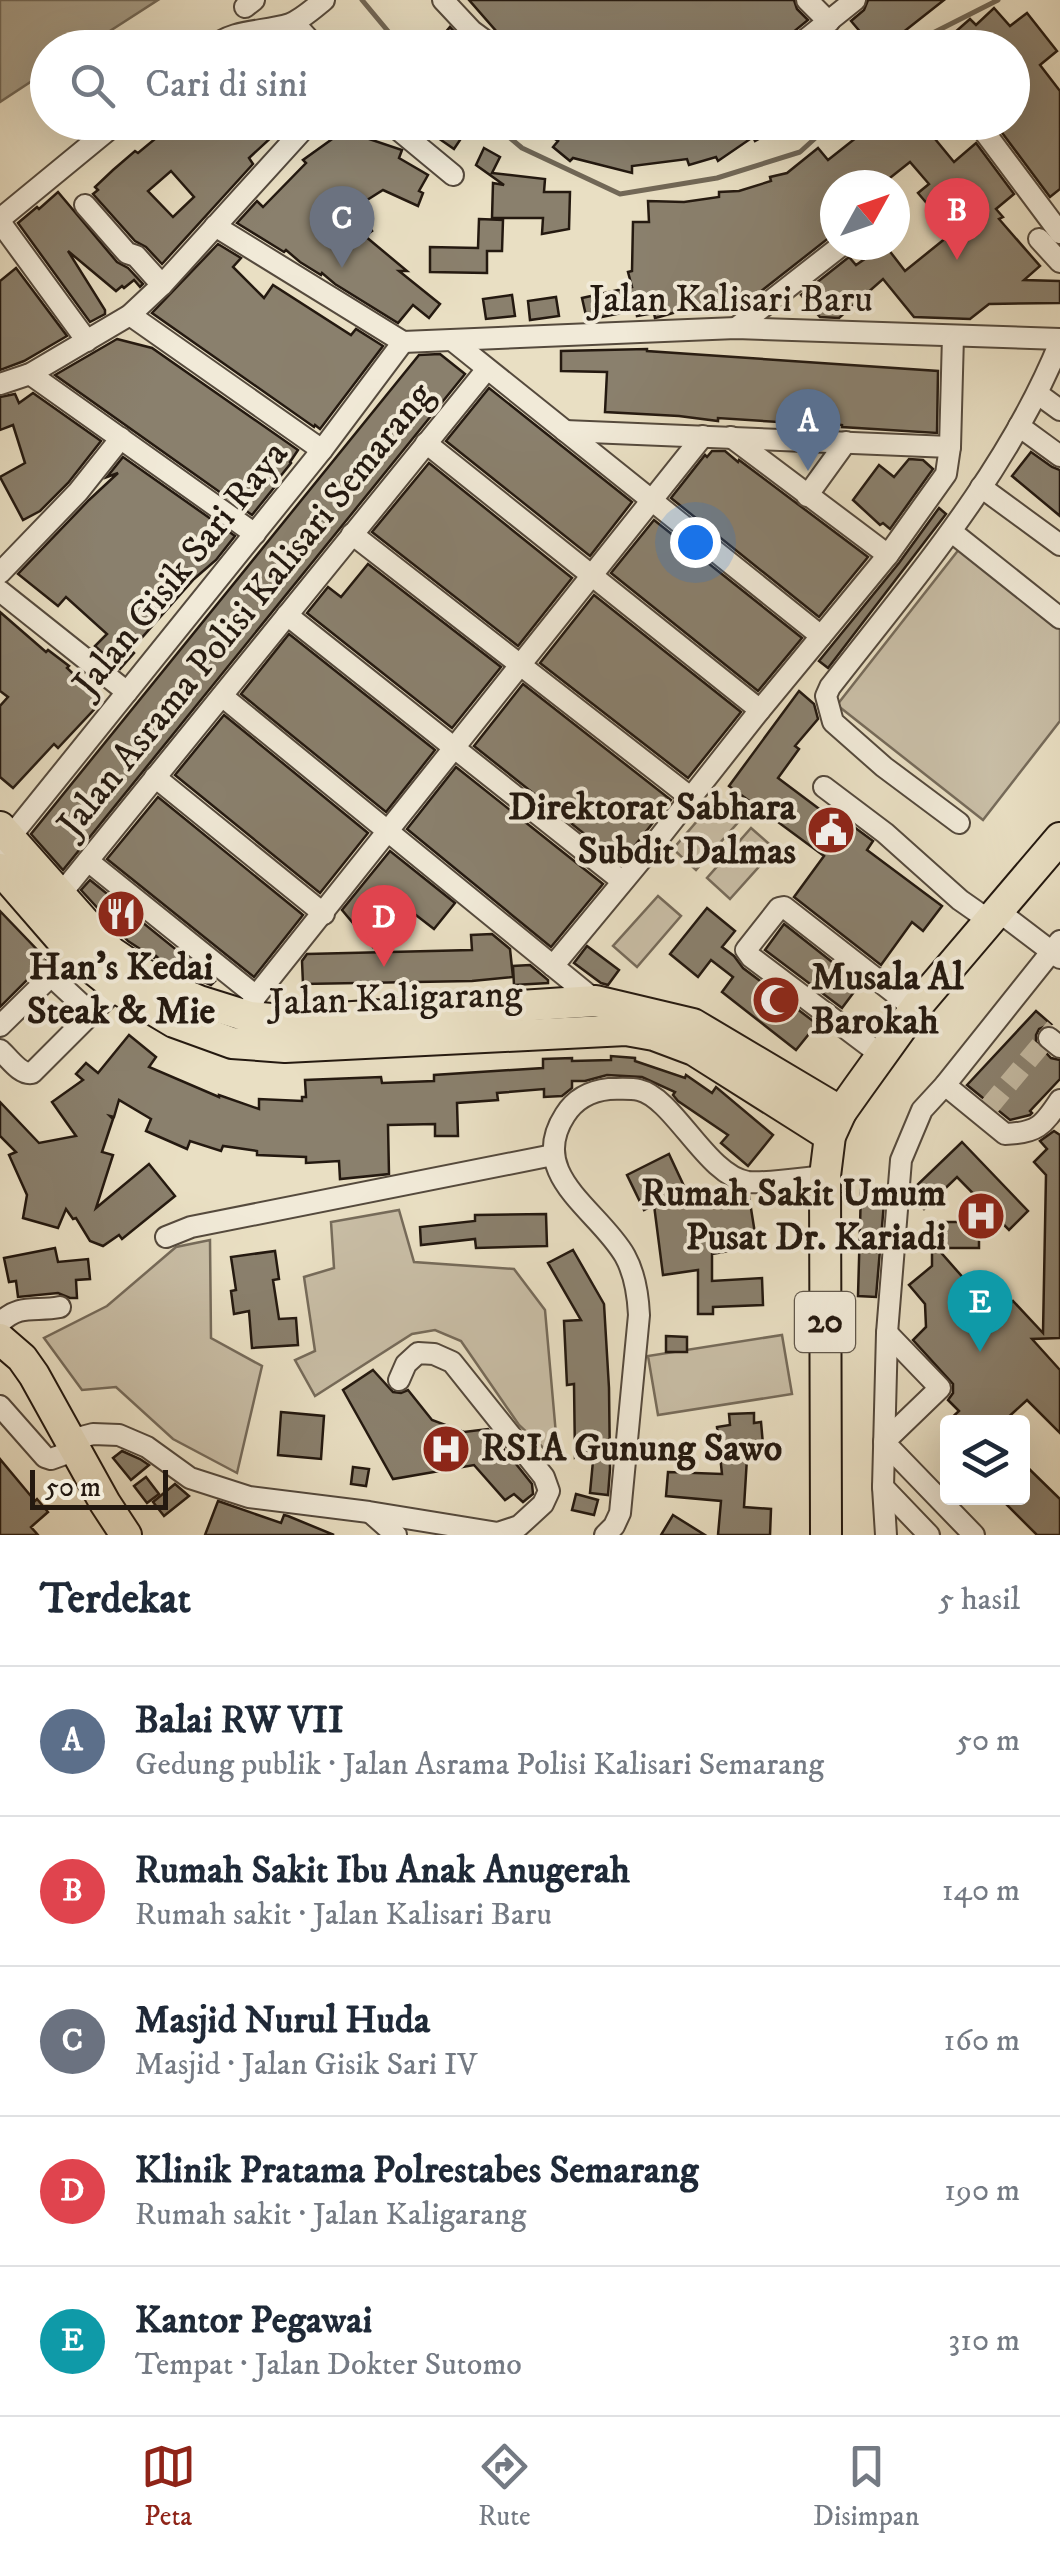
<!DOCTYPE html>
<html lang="id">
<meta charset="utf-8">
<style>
body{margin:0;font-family:"IM FELL DW Pica",serif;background:#f2f2f3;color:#1f2937}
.controls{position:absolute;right:30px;bottom:30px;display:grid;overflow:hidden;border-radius:10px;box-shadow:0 10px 40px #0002}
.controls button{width:90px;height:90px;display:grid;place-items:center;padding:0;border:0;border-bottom:2px solid #e0e1e3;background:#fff;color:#1f2937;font:50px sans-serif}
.compass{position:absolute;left:820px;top:170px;width:90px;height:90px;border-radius:50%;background:#fff;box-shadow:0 10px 40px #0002;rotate:50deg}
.scale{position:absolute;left:30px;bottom:25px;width:138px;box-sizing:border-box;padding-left:10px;border:5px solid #241910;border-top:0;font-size:28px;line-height:35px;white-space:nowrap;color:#241910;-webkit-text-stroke:8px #f1ead8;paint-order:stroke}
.you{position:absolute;left:695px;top:542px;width:35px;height:35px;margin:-25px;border:8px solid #fff;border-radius:50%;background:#1a73e8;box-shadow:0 0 0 15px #1a73e833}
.badge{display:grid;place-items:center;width:65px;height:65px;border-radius:50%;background:#8f2418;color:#fff;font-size:32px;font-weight:700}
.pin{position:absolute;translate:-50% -82px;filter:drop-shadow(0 2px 5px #0008)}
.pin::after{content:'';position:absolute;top:52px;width:35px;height:30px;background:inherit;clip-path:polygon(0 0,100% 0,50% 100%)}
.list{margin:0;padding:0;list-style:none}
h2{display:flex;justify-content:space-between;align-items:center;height:130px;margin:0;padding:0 40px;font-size:42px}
h2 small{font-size:32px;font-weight:400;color:#747a83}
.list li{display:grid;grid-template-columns:65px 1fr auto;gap:30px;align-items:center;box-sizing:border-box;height:150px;padding:0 40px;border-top:2px solid #e0e1e3}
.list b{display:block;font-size:38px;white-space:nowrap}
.list p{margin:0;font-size:32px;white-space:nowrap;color:#747a83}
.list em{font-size:32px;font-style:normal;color:#747a83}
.icon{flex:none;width:55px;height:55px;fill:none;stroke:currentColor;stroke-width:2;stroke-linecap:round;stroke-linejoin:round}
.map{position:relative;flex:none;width:1060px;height:1535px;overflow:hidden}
.search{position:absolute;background:#fff;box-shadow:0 10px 40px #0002;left:30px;right:30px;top:30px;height:110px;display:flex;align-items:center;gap:25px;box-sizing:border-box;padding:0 35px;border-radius:55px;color:#747a83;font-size:38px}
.sheet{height:880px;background:#fff}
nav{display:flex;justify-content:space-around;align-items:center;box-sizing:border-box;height:140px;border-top:2px solid #e0e1e3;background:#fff;font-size:28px;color:#747a83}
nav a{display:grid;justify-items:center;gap:5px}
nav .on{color:#8f2418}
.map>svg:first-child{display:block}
.green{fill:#c8bda5;stroke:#766b5a;stroke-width:2.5}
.water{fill:#a69c86;stroke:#726857;stroke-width:2.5}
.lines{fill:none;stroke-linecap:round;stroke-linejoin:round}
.stream{stroke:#726857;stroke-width:5}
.building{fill:#8a806d;stroke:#241910;stroke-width:2.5;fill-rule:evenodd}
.minor-tunnel{stroke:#c2b79f;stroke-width:20;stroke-dasharray:20 10;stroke-linecap:butt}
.minor-casing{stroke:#554a3d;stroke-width:24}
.highway-casing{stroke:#241910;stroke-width:34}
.minor{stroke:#f1ead8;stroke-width:20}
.highway{stroke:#e9dfc3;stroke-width:30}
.labels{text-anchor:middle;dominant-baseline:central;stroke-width:8;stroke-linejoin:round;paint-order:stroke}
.shield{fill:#f1ead8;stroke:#62584c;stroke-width:2.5}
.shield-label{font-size:35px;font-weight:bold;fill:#241910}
.street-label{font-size:38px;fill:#241910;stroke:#f1ead8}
.poi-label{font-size:38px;font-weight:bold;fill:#241910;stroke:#f1ead8;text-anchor:end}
</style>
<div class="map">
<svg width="1060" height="1535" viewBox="0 0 1060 1535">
<rect width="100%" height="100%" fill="#e9dfc3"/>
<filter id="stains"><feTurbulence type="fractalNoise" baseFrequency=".002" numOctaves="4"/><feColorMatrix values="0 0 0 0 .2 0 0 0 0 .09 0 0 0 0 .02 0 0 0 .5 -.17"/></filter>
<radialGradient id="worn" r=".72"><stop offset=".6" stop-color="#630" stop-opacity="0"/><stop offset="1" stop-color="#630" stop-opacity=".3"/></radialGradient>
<g class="green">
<path d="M960,548L1060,626V721L983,820L837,705Z"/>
<path d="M717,798L741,819L696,870L673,849Z"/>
<path d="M751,828L775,849L730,899L707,878Z"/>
<path d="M658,896L681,916L637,967L613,946Z"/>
<path d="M399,1210L414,1262L514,1269L545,1310L557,1446L552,1456L519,1425L461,1341L435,1330L412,1334L315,1396L295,1360L315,1351L304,1277L334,1268L331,1222Z"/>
<path d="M210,1240L211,1338L262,1366L237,1473L173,1439L116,1387L82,1390L44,1338L107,1306L176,1247Z"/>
<path d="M782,1335L792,1394L658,1415L648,1356Z"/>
</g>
<path class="water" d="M0,0H158L85,47L48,48L47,71L0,102Z"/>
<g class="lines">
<g class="stream">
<path d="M362,0L402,48"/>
<path d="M913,48L923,38L998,0"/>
<path d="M491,122L522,148L620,194L717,178L800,152L833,122"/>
</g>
</g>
<g class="building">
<path d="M469,0H794L797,9L808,20L786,38L782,48H511Z"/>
<path d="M868,0H944L892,41L898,48H874L851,21L864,10Z"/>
<path d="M994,8L1010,26L1027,13L1057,51L1040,65L1060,91V189L1050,197L1000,130L1018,116L1012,108V48H937L970,19L976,25Z"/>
<path d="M450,27L462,40L471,48H448L439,40Z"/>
<path d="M162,122H185L190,129L197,122H288L249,158L253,164L162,264L146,247L135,241L93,194L98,190L95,187L113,170L135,151L138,153L167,129ZM171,171L194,197L173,217L148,191Z"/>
<path d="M329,122H376L369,139L402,150L399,158L428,175L419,191L423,193L418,206L383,190L356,207L372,231L365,236L407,271H399L440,304L429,318L413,305L398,323L335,284L322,273L321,275L300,262L286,250L284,252L237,223L257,201L263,207L306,163L303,160L342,132Z"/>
<path d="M415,122H472L454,149Z"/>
<path d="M528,122H790L755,141L753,137L718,161L716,157L689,165L687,159L632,166V173L573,158L570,161L553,147L558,141Z"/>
<path d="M876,122H921L954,162L976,143L1014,194L996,209L1003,217L999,219L1040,266L1024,280L1060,281V303L989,304L970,319L914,317L883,279L839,318L820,317L801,295L849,257L856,265L885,245L905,271L952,233L918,193L929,184L910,162L881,185H835V233L746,303L739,294L659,317L655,318L654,313L637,316L636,310L587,320L582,298L632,287L628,272L632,271L633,222H649L648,201L684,202L719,197V192L739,191L771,181L770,177L787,173L818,148L828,160Z"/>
<path d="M484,148L500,157L492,173L545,179L544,192H570L569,229L542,234L543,218H492L493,183L504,185L476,165Z"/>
<path d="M58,192L117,262L128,268L143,284L140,287L134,280L124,288L122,286L116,291L68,251L105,310V314L90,322L18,223L37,207L39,209Z"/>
<path d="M479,219L503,220L502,251H487V273L430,272V247L478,248Z"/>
<path d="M218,244L241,258L233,267L264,298L273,285L351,335L356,329L383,346L320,429L315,425L314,427L152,313Z"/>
<path d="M16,268L67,336L24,361L0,370V281Z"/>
<path d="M512,295L515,316L486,319L483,299Z"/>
<path d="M556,297L559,316L530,320L528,301Z"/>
<path d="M117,339L152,348L298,450L290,462L291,463L275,483L277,484L252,515L55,375Z"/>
<path d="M647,349V351L938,371L937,433L842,427V425L802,420L778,419V422L718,418V421L679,416L605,412L607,372L561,371V351Z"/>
<path d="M440,354L465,374L63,870L31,834L419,355Z"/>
<path d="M489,388L632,502L590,556L446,441Z"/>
<path d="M33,393L101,441L68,483L40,511L23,520L0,477L25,463L13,425L0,430V397L15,394L19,403Z"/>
<path d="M712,451H725L738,462L739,460L868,557L819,617L671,498L705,455L707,457Z"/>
<path d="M1031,452L1052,467L1060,470V516L1012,476Z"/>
<path d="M123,457L235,536L216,560L194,579L131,650L134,653L120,669L95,646L107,634L66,597L58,606L18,574L89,500L118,473L107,477Z"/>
<path d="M909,459L923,460L933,469L890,529L883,523L880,525L853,500L879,465L894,477Z"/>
<path d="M429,463L572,578L518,646L372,532Z"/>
<path d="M939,508L946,514L828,668L819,661L899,563Z"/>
<path d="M654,520L802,638L758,691L611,573Z"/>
<path d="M368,564L501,667L452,728L307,613L328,587L341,597Z"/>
<path d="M594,595L741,712L688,778L540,663Z"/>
<path d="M0,612L46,652L48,650L69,666L67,668L102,701L58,748L54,744L13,788L0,777V706L8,697L0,691Z"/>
<path d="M289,634L435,750L386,812L241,694Z"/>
<path d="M523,684L671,800L621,863L474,746Z"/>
<path d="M799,691L814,704L818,719L795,746L799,749L778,778L842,826L846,821L873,841L867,850L942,906L923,931L912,922L881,965L794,897L824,856L729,786Z"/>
<path d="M224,715L368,833L320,893L175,775Z"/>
<path d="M456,767L603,884L551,947L407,829Z"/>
<path d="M158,797L303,915L254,977L107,859Z"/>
<path d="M390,851L455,903L434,929L412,912L406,920L373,947L342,910Z"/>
<path d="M90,880L215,981L211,985L168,967L156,956L154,958L128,941L81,890Z"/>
<path d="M707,908L735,931L722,947L734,956L743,968L817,1024L796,1050L722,992L733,977L711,960L698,977L670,954Z"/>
<path d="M0,911L47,960L0,1007Z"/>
<path d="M784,924L860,984L842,1008L765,950Z"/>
<path d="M492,934L510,949L513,977L472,981L303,984L302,961L307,954L472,950L471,935Z"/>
<path d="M587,946L619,970L608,985L601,983L574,963Z"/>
<path d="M530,965L548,980V983L514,985L513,966Z"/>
<path d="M1036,1011L1051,1024L1039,1029L1036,1035V1042L1051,1058L1060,1060V1079L1030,1111L1032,1113L1030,1115L1010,1120L967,1085Z"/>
<path d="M129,1035L156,1057L149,1067L219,1097V1095L259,1109V1099L302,1101V1097H306L305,1080L381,1077L382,1083L434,1081V1075L543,1068V1059L572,1058V1061L611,1060V1056L635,1058V1061L685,1078L686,1075L712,1093L716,1087L773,1135L748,1166L721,1143L728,1135L678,1101L673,1095L675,1092L642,1077L607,1075L585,1081H572V1088L562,1096L544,1097V1089L497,1093L498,1100L457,1103L458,1136H435V1124L388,1125L389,1174L340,1179L339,1161L306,1163V1157L257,1155V1151L223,1146L221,1151L190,1141L187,1149L146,1131L151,1119L119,1100L114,1117L110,1116L113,1119L102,1152L113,1155L96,1208L149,1164L175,1196L122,1239L119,1235L103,1246L90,1241L76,1218L73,1219L66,1209L58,1228L23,1218L27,1195L9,1155L16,1152L0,1136V1102L39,1143L76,1136L52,1102L83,1080L76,1074L86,1063L98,1073Z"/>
<path d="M1054,1131L1060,1135V1338L1032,1339L1060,1370V1433L1027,1400L1003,1422H947L959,1411L948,1400L953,1393V1384L913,1340L926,1327L925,1304L909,1285L932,1266V1222H979V1248H937L966,1281L964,1283L984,1329L1013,1301L1043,1333L1046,1175L1034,1162L1047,1149L1040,1141Z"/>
<path d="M962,1142L1028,1211L1009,1230L957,1177L924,1209L912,1196V1190Z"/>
<path d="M669,1154L691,1201L738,1193L749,1196L757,1246L712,1254V1281L762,1278L763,1305L713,1307V1314H698V1270L663,1275L654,1205L644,1210L627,1175Z"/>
<path d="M861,1190L885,1191L876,1297L858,1296Z"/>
<path d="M546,1214L547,1246L476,1248L475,1239L421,1245L420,1227L475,1221V1215Z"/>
<path d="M55,1248L58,1262L88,1259L90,1279L76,1280L77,1298H70L58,1293L18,1297L16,1281L9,1282L4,1258Z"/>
<path d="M573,1250L604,1304L609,1388L610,1469L608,1495L590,1493L593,1461H584L589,1444L575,1457L574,1384L567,1385L564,1321L581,1320L548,1263Z"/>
<path d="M275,1251L279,1279L273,1280L279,1319L296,1318L298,1345L252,1348L249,1311L234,1314L231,1291L236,1290L231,1257Z"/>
<path d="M666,1336L687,1337V1352H666Z"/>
<path d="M373,1370L393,1392L401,1393L408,1390L432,1420L464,1432L488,1429L532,1484L533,1494L523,1502L514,1494L505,1500L474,1465L393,1479L343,1390Z"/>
<path d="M281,1412L324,1416L321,1459L278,1455Z"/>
<path d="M754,1413V1423L761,1422L764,1456L747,1458L744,1507L771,1509L770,1535H718L721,1501L666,1496L668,1472L722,1474L717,1427L730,1425L729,1414Z"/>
<path d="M122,1451L140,1459L149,1465L131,1480L113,1458Z"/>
<path d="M0,1459L35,1501L37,1499L48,1512L31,1527L38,1535H0Z"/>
<path d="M1022,1462L1060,1499V1535H1037L1000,1498H1022Z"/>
<path d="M353,1467L369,1469L366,1486L351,1484Z"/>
<path d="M146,1477L159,1494L147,1503L134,1486Z"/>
<path d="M175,1484L189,1496L164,1516L153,1502Z"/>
<path d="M576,1494L598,1500L594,1515L572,1510Z"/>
<path d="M218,1501L281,1523L284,1515L288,1516L334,1535H205Z"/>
<path d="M673,1515L705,1535H661Z"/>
</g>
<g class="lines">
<path class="minor-tunnel" d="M989,1107L1055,1028"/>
<g class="minor-casing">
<g id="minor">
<path d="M443,0L472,31L495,48"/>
<path d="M807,0L829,22"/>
<path d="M245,7L254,0"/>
<path d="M294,23L317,48"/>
<path d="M211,48C235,28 262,33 290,24C302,19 313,9 324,0"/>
<path d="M795,48L855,0"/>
<path d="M389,122L453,175"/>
<path d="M977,122L1060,233"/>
<path d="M85,205L127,253L136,256L162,285"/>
<path d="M0,219L118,122"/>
<path d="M0,222L87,341"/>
<path d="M215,226L403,342"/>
<path d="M1039,239L1060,262"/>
<path d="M130,315L322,450"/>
<path d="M736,328L842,245"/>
<path d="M453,341L821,636"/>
<path d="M403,342L736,328L1060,339"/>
<path d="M30,374L255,534"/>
<path d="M0,384L30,374L130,315L162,285L310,122"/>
<path d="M1038,394L1060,410"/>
<path d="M1019,426L1060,456"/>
<path d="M565,431L950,447"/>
<path d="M731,437L888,555"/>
<path d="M426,443L760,710"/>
<path d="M981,487L1060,545"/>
<path d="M807,496L846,442"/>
<path d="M952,532L1060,618"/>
<path d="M352,534L690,797"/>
<path d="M0,573L78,492L121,438"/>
<path d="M0,591L127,692"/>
<path d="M287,615L622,881"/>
<path d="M222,696L596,1001"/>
<path d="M155,777L324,914"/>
<path d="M824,787L885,833L960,900L990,921"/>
<path d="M959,823L884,767L833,722L826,696L830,687C915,578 1008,471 1060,342"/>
<path d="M3,846L322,450L403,342"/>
<path d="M88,861L256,996"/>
<path d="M60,895L487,369"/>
<path d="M998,911L1060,958"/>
<path d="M553,966L655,843L760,710L888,555L946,474L950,447L953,336"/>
<path d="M51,976L93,1015"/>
<path d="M250,1017L252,1004L256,996L703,436"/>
<path d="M0,1026L51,976L72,952"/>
<path d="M1049,1038L1060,1047"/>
<path d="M0,1050C9,1058 20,1075 32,1073L117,988"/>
<path d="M881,1055L751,957L746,950L779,908L784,907L915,1009"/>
<path d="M945,1085L1005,1134C1037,1133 1043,1126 1060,1100"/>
<path d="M166,1237L191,1227L553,1155"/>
<path d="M0,1323C20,1303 35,1312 60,1307"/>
<path d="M887,1333L940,1388L884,1442L974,1535"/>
<path d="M0,1406L45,1457L51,1459L76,1450"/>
<path d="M70,1440L93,1434L119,1435L147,1447L190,1478L249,1497L369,1512L498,1533L519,1526L543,1504L549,1491L544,1477L452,1362L434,1354L418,1353L406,1364L399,1380"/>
<path d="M883,1487L929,1535"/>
<path d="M371,1513L396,1535"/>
<path d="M605,1535L614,1526L620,1513L639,1315C638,1294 635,1274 625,1256C599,1210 526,1175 565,1115C575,1099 590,1091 609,1089C619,1089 630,1088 639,1090C674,1098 707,1176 748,1182C766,1184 805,1178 825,1176"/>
<path d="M886,1535L883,1487L887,1333L901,1160L922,1110L945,1085L1060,941"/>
</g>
</g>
<g class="highway-casing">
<g id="highway">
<path d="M0,827L111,952L157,983L199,1001L250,1017L292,1021L596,1001L693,1024L841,1112"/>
<path d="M0,869L72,952L117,988L174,1022L232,1043L285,1047L626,1030L654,1035L694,1050L830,1136"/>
<path d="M0,1339L22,1358L34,1375L105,1503L126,1535"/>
<path d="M826,1535L825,1176L830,1136L841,1112L858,1088L917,1006L1060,838"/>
</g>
</g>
<use href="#minor" class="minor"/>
<use href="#highway" class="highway"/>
</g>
<defs>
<g id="civic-disc" transform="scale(2.5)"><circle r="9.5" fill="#8f2418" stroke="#f1ead8"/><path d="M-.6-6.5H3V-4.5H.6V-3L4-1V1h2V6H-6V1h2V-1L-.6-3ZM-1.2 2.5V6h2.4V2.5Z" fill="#fff"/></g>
<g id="restaurant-disc" transform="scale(2.5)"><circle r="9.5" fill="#8f2418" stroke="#f1ead8"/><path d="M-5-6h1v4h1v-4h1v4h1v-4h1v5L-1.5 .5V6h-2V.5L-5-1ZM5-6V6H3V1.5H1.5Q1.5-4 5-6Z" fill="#fff"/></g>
<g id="mosque-disc" transform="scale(2.5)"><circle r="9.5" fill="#8f2418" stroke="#f1ead8"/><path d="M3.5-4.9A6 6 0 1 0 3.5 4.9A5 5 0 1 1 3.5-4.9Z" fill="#fff"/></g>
<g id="hospital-disc" transform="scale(2.5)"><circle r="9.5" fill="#8f2418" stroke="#f1ead8"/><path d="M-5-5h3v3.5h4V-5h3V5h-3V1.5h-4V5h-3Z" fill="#fff"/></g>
</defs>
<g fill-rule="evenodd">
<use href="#civic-disc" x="831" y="830"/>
<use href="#restaurant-disc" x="121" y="914"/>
<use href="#mosque-disc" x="776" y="1000"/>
<use href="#hospital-disc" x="981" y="1216"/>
<use href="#hospital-disc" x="446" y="1449"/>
</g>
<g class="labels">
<rect class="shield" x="795" y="1292" width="60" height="60" rx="8"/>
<g class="shield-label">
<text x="825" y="1322">20</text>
</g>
<g class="street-label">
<text x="731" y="300">Jalan Kalisari Baru</text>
<text transform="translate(181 569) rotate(-51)">Jalan Gisik Sari Raya</text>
<text transform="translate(246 610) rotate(-51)">Jalan Asrama Polisi Kalisari Semarang</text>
<text transform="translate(396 999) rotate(-2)">Jalan Kaligarang</text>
</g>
<g class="poi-label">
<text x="796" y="808">Direktorat Sabhara<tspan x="796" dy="44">Subdit Dalmas</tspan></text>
<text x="121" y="968" text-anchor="middle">Han's Kedai<tspan x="121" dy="44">Steak &amp; Mie</tspan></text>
<text x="811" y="978" text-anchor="start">Musala Al<tspan x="811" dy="44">Barokah</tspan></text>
<text x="946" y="1194">Rumah Sakit Umum<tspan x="946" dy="44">Pusat Dr. Kariadi</tspan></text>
<text x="481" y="1449" text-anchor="start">RSIA Gunung Sawo</text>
</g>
</g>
<rect width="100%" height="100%" filter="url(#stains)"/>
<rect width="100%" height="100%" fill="url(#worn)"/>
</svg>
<div class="controls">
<button><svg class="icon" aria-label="layers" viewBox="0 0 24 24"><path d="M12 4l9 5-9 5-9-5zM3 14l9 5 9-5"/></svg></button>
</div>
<svg class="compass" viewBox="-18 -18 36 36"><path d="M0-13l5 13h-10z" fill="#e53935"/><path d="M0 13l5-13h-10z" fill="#747a83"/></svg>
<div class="scale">50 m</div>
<div class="you"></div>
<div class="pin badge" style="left:808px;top:471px;background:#5c6f8a">A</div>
<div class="pin badge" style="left:957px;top:260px;background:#e0444e">B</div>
<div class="pin badge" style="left:342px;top:268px;background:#6b7280">C</div>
<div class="pin badge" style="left:384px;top:967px;background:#e0444e">D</div>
<div class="pin badge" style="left:980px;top:1352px;background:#0f9aa8">E</div>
<div class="search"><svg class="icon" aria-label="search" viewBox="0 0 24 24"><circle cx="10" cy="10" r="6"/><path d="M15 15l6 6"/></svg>Cari di sini</div>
</div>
<section class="sheet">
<h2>Terdekat<small>5 hasil</small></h2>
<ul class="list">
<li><span class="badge" style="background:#5c6f8a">A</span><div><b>Balai RW VII</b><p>Gedung publik · Jalan Asrama Polisi Kalisari Semarang</p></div><em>50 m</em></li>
<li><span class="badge" style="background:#e0444e">B</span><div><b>Rumah Sakit Ibu Anak Anugerah</b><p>Rumah sakit · Jalan Kalisari Baru</p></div><em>140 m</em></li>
<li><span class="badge" style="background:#6b7280">C</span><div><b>Masjid Nurul Huda</b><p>Masjid · Jalan Gisik Sari IV</p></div><em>160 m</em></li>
<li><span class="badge" style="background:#e0444e">D</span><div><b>Klinik Pratama Polrestabes Semarang</b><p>Rumah sakit · Jalan Kaligarang</p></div><em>190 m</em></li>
<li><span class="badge" style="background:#0f9aa8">E</span><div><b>Kantor Pegawai</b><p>Tempat · Jalan Dokter Sutomo</p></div><em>310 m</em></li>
</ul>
</section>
<nav>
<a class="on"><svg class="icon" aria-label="map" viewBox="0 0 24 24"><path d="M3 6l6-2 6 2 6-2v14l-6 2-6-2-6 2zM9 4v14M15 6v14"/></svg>Peta</a>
<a><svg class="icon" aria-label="directions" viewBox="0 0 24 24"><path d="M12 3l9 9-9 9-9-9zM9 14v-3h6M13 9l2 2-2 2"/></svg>Rute</a>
<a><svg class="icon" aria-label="saved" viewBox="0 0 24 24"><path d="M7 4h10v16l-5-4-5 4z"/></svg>Disimpan</a>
</nav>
